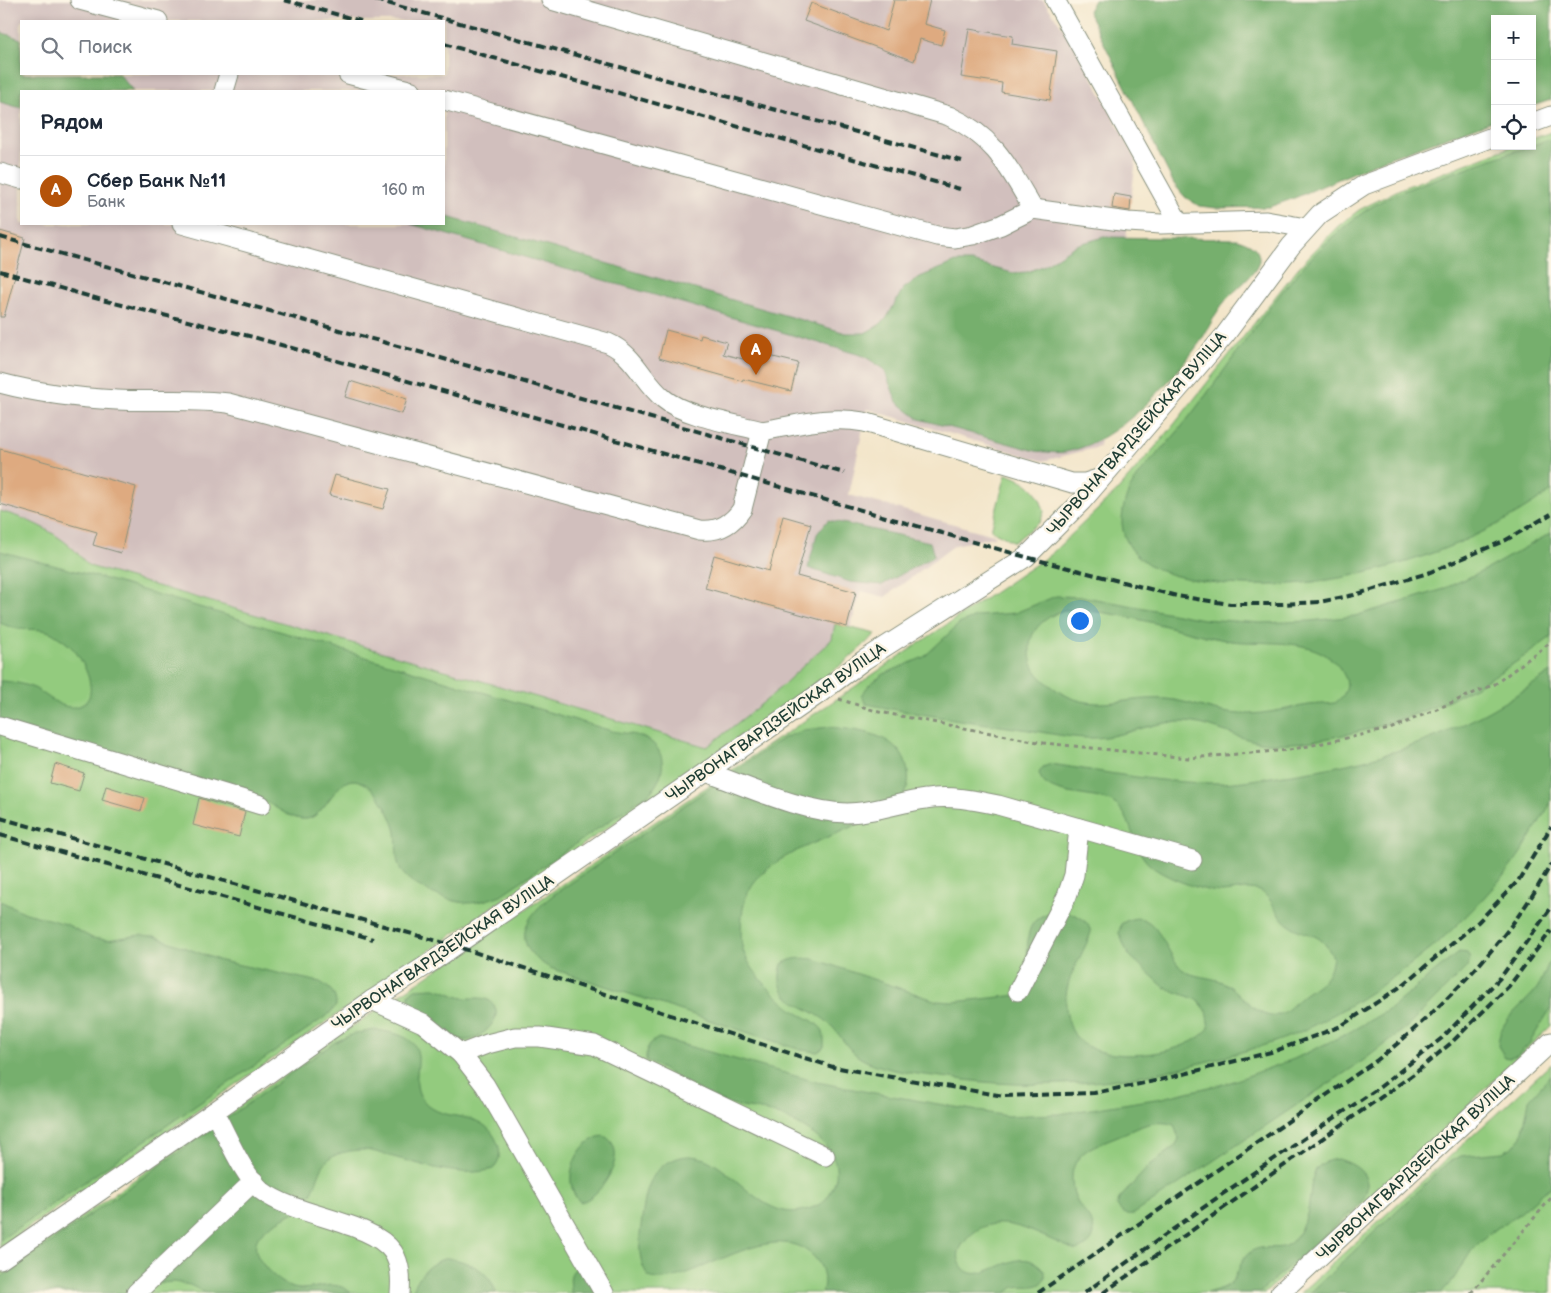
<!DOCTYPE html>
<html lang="ru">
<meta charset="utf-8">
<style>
body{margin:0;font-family:"Balsamiq Sans",sans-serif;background:#f2f2f3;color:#1f2937}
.controls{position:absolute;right:15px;top:15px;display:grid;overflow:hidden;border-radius:0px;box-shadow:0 2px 8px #0003}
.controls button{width:45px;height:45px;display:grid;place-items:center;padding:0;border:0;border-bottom:1px solid #e0e1e3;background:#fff;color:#1f2937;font:25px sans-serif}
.you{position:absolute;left:1079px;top:620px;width:18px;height:18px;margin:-12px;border:4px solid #fff;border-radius:50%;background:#1a73e8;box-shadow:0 0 0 8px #1a73e833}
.badge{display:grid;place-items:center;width:32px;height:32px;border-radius:50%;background:#b45309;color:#fff;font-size:16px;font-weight:700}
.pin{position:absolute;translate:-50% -41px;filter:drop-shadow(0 1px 2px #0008)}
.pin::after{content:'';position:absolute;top:26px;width:18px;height:15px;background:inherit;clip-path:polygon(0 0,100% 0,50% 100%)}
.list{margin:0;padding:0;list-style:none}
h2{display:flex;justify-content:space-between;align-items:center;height:65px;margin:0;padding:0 20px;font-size:21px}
h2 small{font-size:16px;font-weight:400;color:#747a83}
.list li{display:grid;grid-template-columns:32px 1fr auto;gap:15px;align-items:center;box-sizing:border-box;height:70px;padding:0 20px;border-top:1px solid #e0e1e3}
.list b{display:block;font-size:19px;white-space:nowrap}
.list p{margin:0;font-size:16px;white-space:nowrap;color:#747a83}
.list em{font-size:16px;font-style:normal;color:#747a83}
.icon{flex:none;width:28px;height:28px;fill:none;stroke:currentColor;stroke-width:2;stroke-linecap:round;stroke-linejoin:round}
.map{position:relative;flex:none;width:1551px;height:1293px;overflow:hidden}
.search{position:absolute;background:#fff;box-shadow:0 2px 8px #0003;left:20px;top:20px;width:425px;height:55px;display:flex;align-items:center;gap:12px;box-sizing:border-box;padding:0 18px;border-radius:0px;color:#747a83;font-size:19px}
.panel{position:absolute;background:#fff;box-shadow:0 2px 8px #0003;left:20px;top:90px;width:425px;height:135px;border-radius:0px}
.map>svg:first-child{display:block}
.industrial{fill:#d1bfbd;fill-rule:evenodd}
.green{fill:#93cb7e;stroke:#598459}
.forest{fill:#76af6d;stroke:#4a7650;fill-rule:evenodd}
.building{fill:#deaa80}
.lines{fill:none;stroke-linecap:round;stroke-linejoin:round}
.minor-casing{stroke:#89917e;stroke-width:21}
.path{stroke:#89917e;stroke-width:3;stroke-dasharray:4 4;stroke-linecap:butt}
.minor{stroke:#fff;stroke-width:19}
.rail{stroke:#1f3d34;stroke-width:4;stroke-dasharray:8 4;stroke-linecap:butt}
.labels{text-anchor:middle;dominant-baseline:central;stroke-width:5;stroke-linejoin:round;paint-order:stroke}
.street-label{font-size:16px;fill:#1f3d34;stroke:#fcf5e5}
</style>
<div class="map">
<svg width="1551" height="1293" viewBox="0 0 1551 1293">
<rect width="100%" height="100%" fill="#fcf5e5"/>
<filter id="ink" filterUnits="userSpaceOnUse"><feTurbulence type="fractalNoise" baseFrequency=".02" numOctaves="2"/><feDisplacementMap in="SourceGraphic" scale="10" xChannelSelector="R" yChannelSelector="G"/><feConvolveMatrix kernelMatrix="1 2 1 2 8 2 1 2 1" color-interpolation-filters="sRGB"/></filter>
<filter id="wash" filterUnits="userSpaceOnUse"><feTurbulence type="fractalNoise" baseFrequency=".0096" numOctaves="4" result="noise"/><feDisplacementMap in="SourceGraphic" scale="20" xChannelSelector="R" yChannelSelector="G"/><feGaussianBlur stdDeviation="1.12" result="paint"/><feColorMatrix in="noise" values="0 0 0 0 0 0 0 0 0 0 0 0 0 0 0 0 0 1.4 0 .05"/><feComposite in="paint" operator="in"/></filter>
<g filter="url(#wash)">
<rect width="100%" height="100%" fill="#f3e5c9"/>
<path class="industrial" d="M0,0H1043L1075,45L1136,160L1099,447L1043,461L867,409L849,495L997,536L955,545L885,597L861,591L850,628L835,624L833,639L769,698L707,747L0,540ZM21,21H444V74H21ZM21,91H444V224H21Z"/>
<g class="green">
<path d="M1551,132V1026L1395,1175L1265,1293H0V1274L337,1037L1051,554L1117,491L1168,432L1298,268L1337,227L1359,210L1402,188L1513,146H1532V139Z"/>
<path d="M1006,474C1028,481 1039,490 1044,512L1040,522L1014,542L991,530Z"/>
<path d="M0,511C25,518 50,529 70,546C77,552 83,560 89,566L707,747L769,698L832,639L835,624L876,634L844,663L778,710L0,1247Z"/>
<path d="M1551,1064V1293H1300Z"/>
</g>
<g class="forest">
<path d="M1094,0H1551V100L1532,106V19H1495V120L1383,160L1292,199L1269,207L1216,208L1199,206L1185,197L1174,184L1088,11Z"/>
<path d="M0,32L21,39V74H119L133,91H21V108L0,102Z"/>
<path d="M1551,139V491C1455,562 1299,604 1181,577C1154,571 1124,555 1122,523C1122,511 1125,498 1131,487C1142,468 1159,453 1173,437C1181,428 1189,417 1196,408C1249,340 1293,261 1365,211C1390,194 1421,184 1449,174C1483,162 1518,150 1551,139Z"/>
<path d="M444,216L846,333H865L879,325L886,319L903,289L920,277L956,262H971L1013,273L1027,272L1043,266L1076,245L1104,237L1237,239C1247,242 1260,247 1259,260C1259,272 1234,291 1226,300C1213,315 1207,334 1195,349C1166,387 1119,440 1070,451C1058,454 1047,452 1036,451L919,419L897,402L884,369L864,356L411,224H444Z"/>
<path d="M828,520L930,542L934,556L882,585L850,582L808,568L817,534Z"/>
<path d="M1551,533V637C1491,683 1427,716 1353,733C1325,739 1298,745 1270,743C1239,742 1212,721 1179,722C1148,722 1118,740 1086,738C1063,737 1039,731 1015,728C966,721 916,714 866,704L861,695L870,684L884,674L924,657L959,624L978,616L1015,613L1056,596L1085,597L1203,619L1261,623L1311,621L1355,616L1441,590L1485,570ZM1064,610C1119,609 1172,630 1225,640C1265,647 1323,632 1345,677C1350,688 1344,696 1335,703C1326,704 1317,704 1309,705C1282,709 1257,717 1229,713C1208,710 1188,701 1166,699C1118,696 1088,718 1046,682C1034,672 1029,663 1030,646C1031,627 1048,616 1064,610Z"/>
<path d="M0,551L109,580L612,731C622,733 638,734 647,739C669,753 665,776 650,793L501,895C490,899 479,903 467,903C449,902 410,887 401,870C394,858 398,845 396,832C392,815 377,787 359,781C336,773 327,816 307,819C294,821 279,809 268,803L0,721V681C11,681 23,684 34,688C46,694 60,709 75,707C104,702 85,663 74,650C68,643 60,638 52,633C42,628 30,630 18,629C12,628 6,625 0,623Z"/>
<path d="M1551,672C1551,703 1551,733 1551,763C1551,775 1551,789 1551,800C1550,806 1545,813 1541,819C1527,846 1510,870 1489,892C1439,948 1379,992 1312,1026C1286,1040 1256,1048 1227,1056C1140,1081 1054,1091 965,1080C933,1075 895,1074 866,1061C846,1052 841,1032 825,1020C804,1004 771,1001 782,964C793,957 802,958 814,959L937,1001L953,1002L1019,995C1022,985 1025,975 1027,965C1029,946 1022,923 1046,914C1053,912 1061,910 1069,913C1080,916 1088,921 1091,932C1083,957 1063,979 1066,1007C1067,1022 1073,1039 1087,1046C1116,1063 1188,1055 1209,1028L1206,1010L1198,1000L1165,988L1128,954L1119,933L1121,924C1156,901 1164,953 1182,969C1193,978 1209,976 1222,982C1240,989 1258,1022 1278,1015C1289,1012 1296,1000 1305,994C1322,982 1330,978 1333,957C1319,929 1310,939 1289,925C1276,917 1273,896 1259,891C1246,886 1234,892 1221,892C1206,892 1173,880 1160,872C1127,855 1138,817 1112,802C1092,792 1044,798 1039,773L1043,767L1051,764C1106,772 1164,784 1221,783C1244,782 1269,777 1292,774C1395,759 1465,732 1551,672Z"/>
<path d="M829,727C857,730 896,733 906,764C909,773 910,786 904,793C901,798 894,802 889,805C853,834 801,841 766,870C751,882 744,897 742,915C741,927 740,942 744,953C752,973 776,997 793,1010C801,1016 812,1019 819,1026C825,1031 824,1039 824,1047L818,1052L801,1050L550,968C510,945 522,919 553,895L783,738L804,730Z"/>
<path d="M0,901L26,913L66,924L92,938L107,940L140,935L154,936L221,961L320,982C331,989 336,993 336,1006L328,1015L0,1240Z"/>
<path d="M1459,952L1467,953L1470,957L1467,967L1407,1027L1364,1060L1134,1214C1126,1215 1122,1214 1117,1206L1119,1199L1149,1166L1175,1146L1179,1139L1174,1125C1154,1118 1138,1128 1120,1135C1099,1144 1073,1150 1072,1177C1072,1188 1074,1198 1080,1206C1086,1215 1094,1221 1094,1233C1093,1243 1085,1247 1076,1250C1038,1237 991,1200 961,1247C957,1253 958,1262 963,1268C981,1289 1017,1242 1041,1267C1043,1269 1046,1273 1045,1277C1043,1290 1024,1285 1015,1287C1012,1288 1009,1291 1006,1293H822C826,1280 824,1267 814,1257C771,1211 685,1293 649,1277C635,1258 640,1234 643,1212C646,1191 650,1172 669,1162C721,1132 751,1226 805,1210C813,1208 823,1204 828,1196C857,1154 804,1123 769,1112C755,1108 739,1108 726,1103C699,1092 672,1074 646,1060C646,1048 648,1043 659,1038L817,1082L863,1091L1007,1116L1059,1114L1162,1098L1231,1082L1294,1059L1346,1034L1390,1009Z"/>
<path d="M1551,959V1008L1529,1044L1517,1056L1510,1058L1505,1057L1498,1046C1499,1019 1520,1009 1535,991C1543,981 1545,969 1551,959Z"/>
<path d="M434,988C445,990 453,996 463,998C472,999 482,996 490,1001C509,1015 480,1043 462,1040C449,1038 436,1025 425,1018C417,1012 408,1005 409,994L415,989Z"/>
<path d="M375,1030C447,1038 402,1073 423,1100C444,1127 482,1104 498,1144C501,1154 500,1160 493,1169C462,1178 427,1166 397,1158C385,1155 371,1149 359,1150C310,1154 327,1177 304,1204C287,1223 233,1230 266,1268C273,1276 283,1284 293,1288C312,1293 334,1276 351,1293H206L190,1285L174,1282L160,1283L137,1293H0V1278L335,1042L353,1034Z"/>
<path d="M1551,1075V1186L1519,1214L1488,1234L1472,1250L1453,1280L1441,1293H1310L1446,1164L1461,1156L1503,1152L1513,1147L1522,1136L1529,1100Z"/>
<path d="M604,1136C632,1150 601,1199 580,1202C559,1182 577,1138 604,1136Z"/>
<path d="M1338,1159C1363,1166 1377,1182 1359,1205L1259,1293H1207C1214,1290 1222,1290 1228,1285C1240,1277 1238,1259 1252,1251C1270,1241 1285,1259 1300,1230C1305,1221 1308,1213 1309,1204C1313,1182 1308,1162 1338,1159Z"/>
<path d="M447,1258C468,1261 490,1270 496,1293H412C418,1275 428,1263 447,1258Z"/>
<path d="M575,1269L585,1274L596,1293H571C572,1284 567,1276 575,1269Z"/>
</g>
<g id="blocks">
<g class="building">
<path d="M894,0H930L924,24L945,30L941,45L920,39L914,61L804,21L811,3L886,31Z"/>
<path d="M969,29L1013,36L1012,44L1057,51L1050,100L1001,92L1002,83L961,77Z"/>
<path d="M1114,194L1131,197L1130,211L1112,208Z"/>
<path d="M0,231L25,238L4,317H0Z"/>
<path d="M666,330L700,339L701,335L727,342L723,354L755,362L757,353L798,363L791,391L743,379L742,381L659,358Z"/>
<path d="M350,381L407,399L402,414L345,397Z"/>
<path d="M0,449L136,487L121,553L93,545L97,532L0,504Z"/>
<path d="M335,475L390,489L383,509L329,495Z"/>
<path d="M783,516L811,524L797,576L856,592L847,627L705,588L714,555L769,571Z"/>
<path d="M55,764L84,773L79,791L50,783Z"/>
<path d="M106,786L145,798L141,811L102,800Z"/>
<path d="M199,798L245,812L239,837L193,825Z"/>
</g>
</g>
</g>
<g filter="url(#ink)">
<use href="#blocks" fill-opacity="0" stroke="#89917e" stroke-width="1"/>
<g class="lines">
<g class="minor-casing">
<g id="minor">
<path d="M80,0L158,21"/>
<path d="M551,0L949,116C995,137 1009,168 1033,209"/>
<path d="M1055,0L1179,223"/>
<path d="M348,74L412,91"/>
<path d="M224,91L229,74"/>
<path d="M444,100L937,236L955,238L973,235L1001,225L1033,209L1128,222L1161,224L1266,221L1306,228"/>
<path d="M1532,123L1551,116"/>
<path d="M0,173L21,179"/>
<path d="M182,224L608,343C635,355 642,381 664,399C684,416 736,424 762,431"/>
<path d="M0,383C38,393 78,398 117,400C154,402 191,398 228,403L700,530C718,532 732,524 742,509L762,431C796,425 830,415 864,422L1072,483H1085L1101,478"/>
<path d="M0,726L261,805"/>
<path d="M706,772C749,787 801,812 847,813C874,813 900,802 926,799C950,795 974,800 998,805L1192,860"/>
<path d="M1018,991L1067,896L1074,875L1079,828"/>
<path d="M372,1000L423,1023L461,1054L485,1085L503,1116L604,1293"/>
<path d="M461,1054L487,1044L515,1037H540L594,1045L825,1156"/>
<path d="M214,1112C227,1135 242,1174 262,1191C296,1217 372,1221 393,1252C401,1265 401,1279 400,1293"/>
<path d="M0,1260L214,1112L372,1000L430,963L820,693L864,660L1026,557L1082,501L1225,335L1291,246L1320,214L1364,185L1495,136"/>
<path d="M136,1293L254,1181"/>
<path d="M1280,1293L1551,1042"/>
</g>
</g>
<g class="path">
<path d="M839,699L879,712L1044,743L1188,758L1289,750L1390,729L1495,684L1551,642"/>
<path d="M1471,1293L1551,1198"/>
</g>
<use href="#minor" class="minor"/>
<g class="rail">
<path d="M284,0L361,21"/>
<path d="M376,0L962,161"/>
<path d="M444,44L960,189"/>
<path d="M0,237L423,353L844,473"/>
<path d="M0,271L102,300L253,337L1026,557L1177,596L1230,604H1282L1319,602L1354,595L1428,573L1506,540L1551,514"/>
<path d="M0,818L455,946L833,1067L1004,1096L1094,1093L1160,1080L1275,1051L1341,1026L1403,985L1478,922L1518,881L1551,827"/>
<path d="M0,835L373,939"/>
<path d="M1038,1293L1376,1061C1444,1007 1509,941 1551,864"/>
<path d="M1084,1293L1221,1195L1380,1087L1442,1038L1501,977L1551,908"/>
<path d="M1103,1293L1414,1074L1451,1043L1509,986L1551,931"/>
</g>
</g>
</g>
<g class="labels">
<g class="street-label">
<text transform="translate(1137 434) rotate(-49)">ЧЫРВОНАГВАРДЗЕЙСКАЯ ВУЛІЦА</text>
<text transform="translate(776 723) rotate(-35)">ЧЫРВОНАГВАРДЗЕЙСКАЯ ВУЛІЦА</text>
<text transform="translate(443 953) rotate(-34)">ЧЫРВОНАГВАРДЗЕЙСКАЯ ВУЛІЦА</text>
<text transform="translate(1416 1168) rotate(-43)">ЧЫРВОНАГВАРДЗЕЙСКАЯ ВУЛІЦА</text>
</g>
</g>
</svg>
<div class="controls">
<button>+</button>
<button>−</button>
<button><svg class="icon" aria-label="locate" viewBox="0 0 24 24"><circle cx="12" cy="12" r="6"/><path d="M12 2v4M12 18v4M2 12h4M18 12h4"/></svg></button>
</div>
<div class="you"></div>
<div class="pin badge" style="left:756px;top:375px">A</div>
<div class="search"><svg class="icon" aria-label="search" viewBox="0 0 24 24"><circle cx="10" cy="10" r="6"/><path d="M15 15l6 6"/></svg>Поиск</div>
<section class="panel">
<h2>Рядом<small></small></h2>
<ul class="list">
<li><span class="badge">A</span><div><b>Сбер Банк №11</b><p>Банк</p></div><em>160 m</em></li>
</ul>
</section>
</div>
